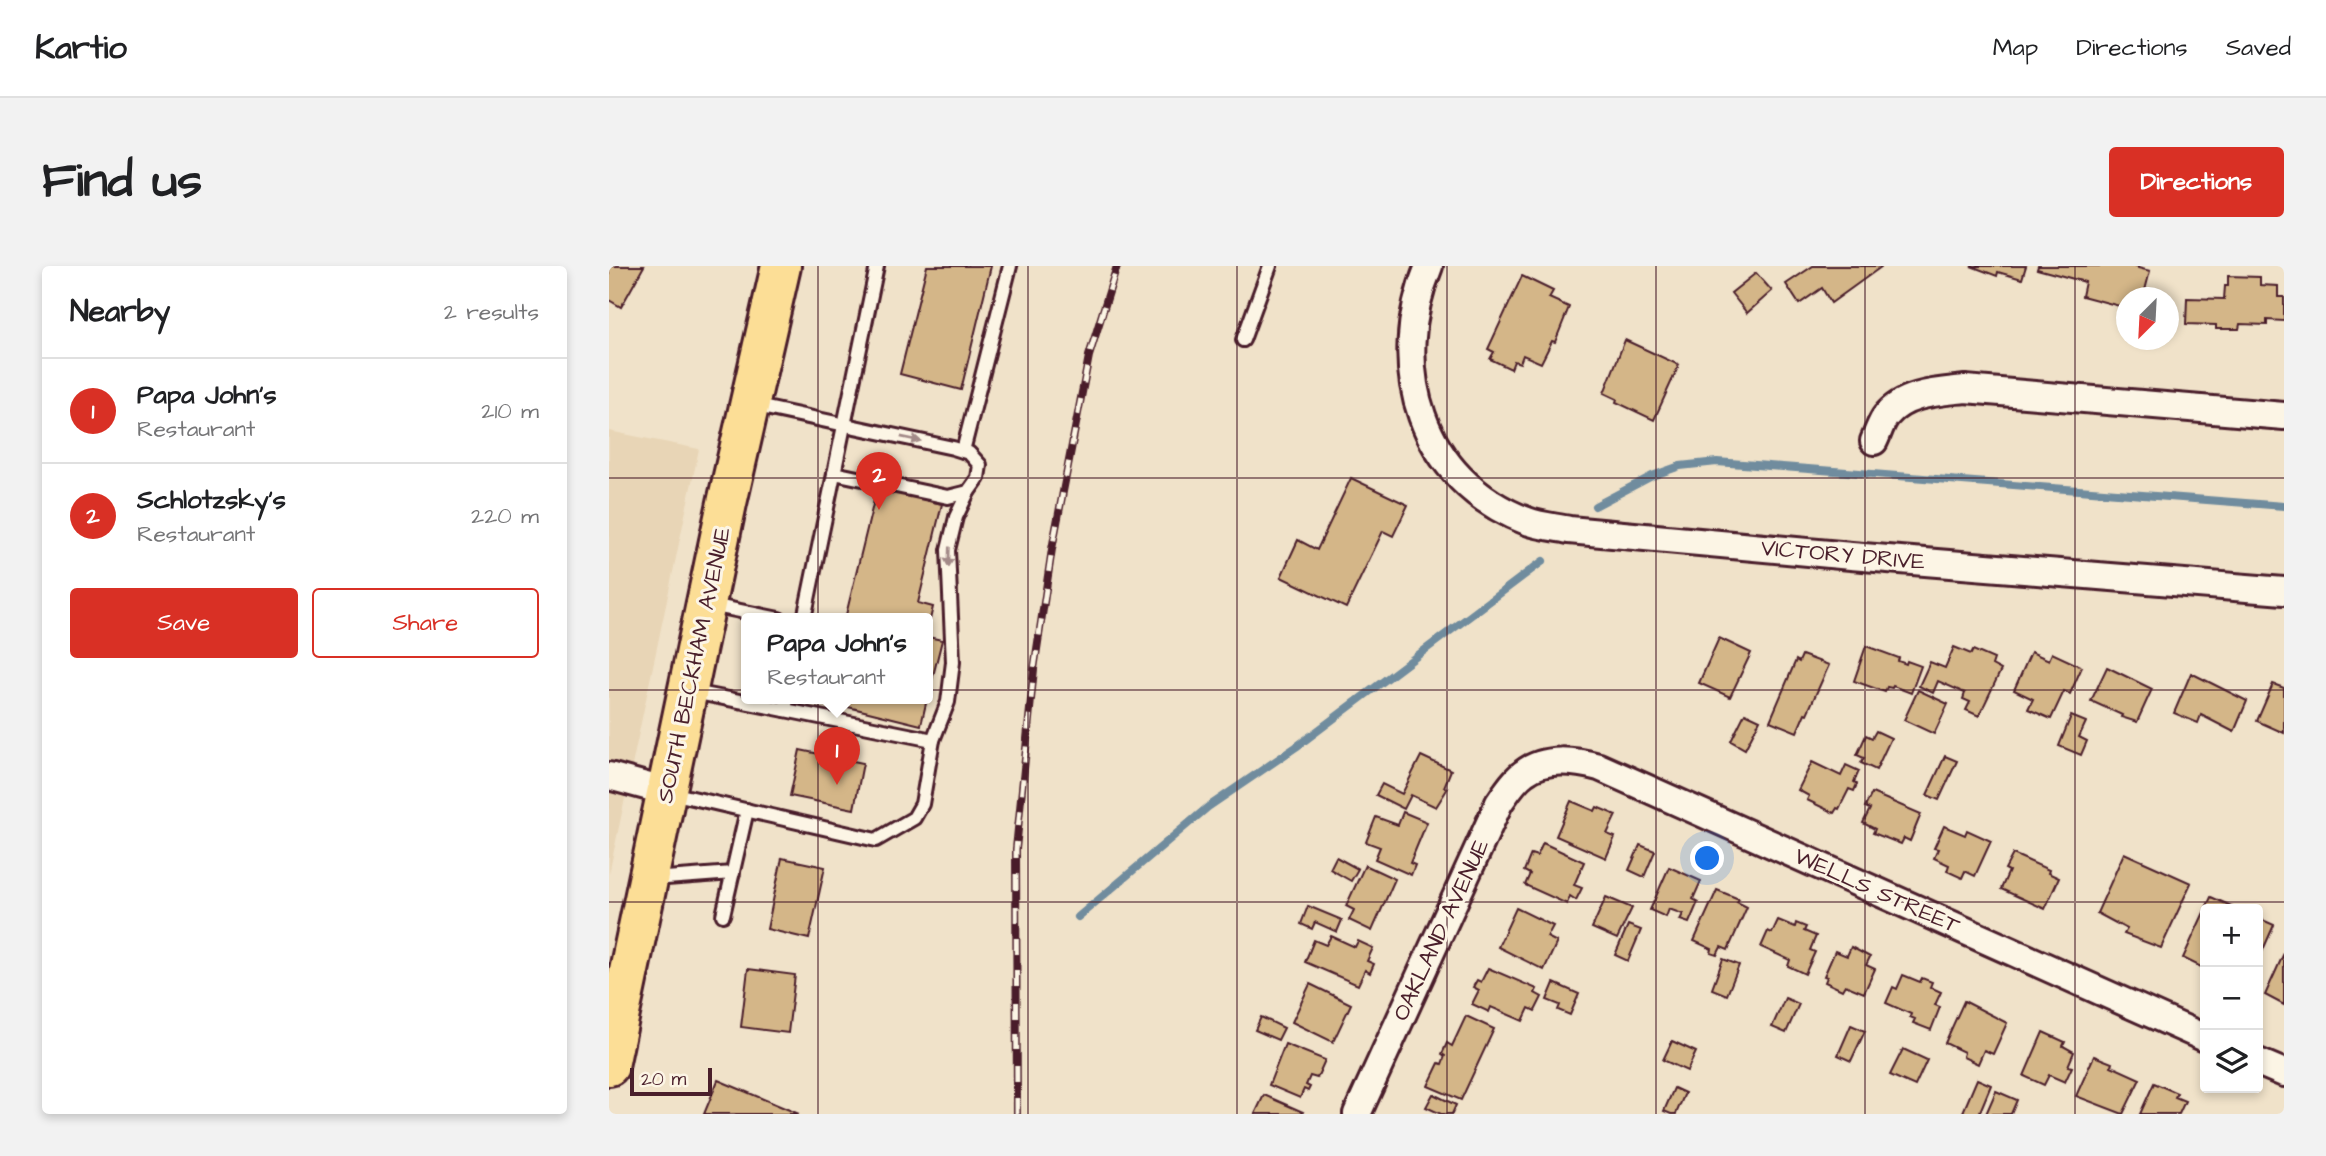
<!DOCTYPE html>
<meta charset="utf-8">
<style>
body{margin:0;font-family:"Architects Daughter",sans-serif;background:#f2f2f2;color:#202124}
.controls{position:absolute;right:21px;bottom:21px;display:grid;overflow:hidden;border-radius:7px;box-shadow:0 4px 10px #0003}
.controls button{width:63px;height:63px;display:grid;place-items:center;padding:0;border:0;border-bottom:2px solid #e0e0e0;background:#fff;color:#202124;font:35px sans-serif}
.compass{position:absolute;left:1507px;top:21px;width:63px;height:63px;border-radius:50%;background:#fff;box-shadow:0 4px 10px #0003;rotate:204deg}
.scale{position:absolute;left:21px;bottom:18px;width:82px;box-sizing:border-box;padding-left:7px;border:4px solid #4a1f2b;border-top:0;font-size:19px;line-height:24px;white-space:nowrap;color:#4a1f2b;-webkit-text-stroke:5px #fcf5e5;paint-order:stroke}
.you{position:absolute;left:1099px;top:593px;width:24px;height:24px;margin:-18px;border:5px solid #fff;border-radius:50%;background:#1a73e8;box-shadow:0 0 0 10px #1a73e833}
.badge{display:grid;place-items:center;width:46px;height:46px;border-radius:50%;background:#d93025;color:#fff;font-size:23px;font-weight:700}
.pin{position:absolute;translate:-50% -58px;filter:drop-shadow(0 2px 4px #0008)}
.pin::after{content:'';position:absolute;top:37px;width:24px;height:21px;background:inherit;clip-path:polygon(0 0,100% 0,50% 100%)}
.popup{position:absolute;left:132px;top:347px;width:192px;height:91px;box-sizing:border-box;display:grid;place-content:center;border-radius:7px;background:#fff;filter:drop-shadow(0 2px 5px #0005);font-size:23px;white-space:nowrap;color:#757577}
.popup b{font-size:26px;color:#202124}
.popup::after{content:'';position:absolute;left:50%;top:100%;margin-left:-14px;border:14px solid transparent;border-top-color:#fff}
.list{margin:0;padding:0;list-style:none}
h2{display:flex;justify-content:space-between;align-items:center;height:91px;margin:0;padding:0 28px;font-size:30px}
h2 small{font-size:23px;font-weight:400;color:#757577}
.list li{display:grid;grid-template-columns:46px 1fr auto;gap:21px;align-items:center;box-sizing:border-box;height:105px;padding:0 28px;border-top:2px solid #e0e0e0}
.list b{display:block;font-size:26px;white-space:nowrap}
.list p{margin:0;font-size:23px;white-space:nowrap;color:#757577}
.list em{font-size:23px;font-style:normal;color:#757577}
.actions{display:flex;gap:14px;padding:21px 28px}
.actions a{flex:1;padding:16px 0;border:2px solid #d93025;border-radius:7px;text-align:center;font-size:24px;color:#d93025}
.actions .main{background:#d93025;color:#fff}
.icon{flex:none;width:38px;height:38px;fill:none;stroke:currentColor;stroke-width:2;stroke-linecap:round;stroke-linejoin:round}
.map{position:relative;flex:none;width:1675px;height:848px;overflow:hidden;border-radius:7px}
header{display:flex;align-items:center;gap:42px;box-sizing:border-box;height:98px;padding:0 35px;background:#fff;border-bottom:2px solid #e0e0e0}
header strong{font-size:33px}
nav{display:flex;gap:38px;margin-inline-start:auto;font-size:24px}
.intro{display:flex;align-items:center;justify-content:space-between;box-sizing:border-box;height:168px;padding:0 42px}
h1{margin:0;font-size:49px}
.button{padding:18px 32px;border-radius:7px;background:#d93025;color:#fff;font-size:24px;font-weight:700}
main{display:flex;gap:42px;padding:0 42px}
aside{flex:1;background:#fff;border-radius:7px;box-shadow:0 4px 10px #0003}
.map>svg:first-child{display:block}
.built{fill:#e8d5b6}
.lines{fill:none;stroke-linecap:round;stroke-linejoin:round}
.stream{stroke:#708c9e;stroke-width:8}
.building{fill:#d4b688;stroke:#4a1f2b;stroke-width:2}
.service-casing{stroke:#4a1f2b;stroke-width:18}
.minor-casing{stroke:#4a1f2b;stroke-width:32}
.primary-casing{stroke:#4a1f2b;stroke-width:44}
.service{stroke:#fcf5e5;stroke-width:12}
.minor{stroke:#fcf5e5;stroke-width:26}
.primary{stroke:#fcde96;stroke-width:38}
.rail-casing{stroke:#4a1f2b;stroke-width:8}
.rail{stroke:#fcf5e5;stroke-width:5;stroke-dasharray:16;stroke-linecap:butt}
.oneway{fill:#a38a88}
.grid{fill:none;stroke:#4a1f2b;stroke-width:2;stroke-opacity:0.55}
.labels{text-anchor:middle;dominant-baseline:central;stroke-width:6;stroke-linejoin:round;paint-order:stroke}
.street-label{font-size:23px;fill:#4a1f2b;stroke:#fcf5e5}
</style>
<header>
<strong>Kartio</strong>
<nav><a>Map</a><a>Directions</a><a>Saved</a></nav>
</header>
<div class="intro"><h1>Find us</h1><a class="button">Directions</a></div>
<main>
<aside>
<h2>Nearby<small>2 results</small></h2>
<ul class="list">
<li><span class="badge">1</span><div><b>Papa John's</b><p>Restaurant</p></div><em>210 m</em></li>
<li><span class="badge">2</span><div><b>Schlotzsky's</b><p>Restaurant</p></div><em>220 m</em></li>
</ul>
<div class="actions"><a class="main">Save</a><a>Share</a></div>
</aside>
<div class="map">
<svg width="1675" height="848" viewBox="0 0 1675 848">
<rect width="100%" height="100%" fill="#f0e2c9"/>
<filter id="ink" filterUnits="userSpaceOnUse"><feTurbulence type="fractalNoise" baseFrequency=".0143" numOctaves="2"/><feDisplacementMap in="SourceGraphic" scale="14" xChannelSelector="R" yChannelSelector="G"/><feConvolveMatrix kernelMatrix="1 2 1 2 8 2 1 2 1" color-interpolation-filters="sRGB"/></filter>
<g filter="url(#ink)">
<path class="built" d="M0,165L90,183L0,608Z"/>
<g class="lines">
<g class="stream">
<path d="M986,240L1043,210L1071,200L1108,196L1675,240"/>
<path d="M469,651L599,541L687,481L934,295"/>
</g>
</g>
<g class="building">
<path d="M0,0H35L12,41L0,34Z"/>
<path d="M318,0H382L352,124L291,108Z"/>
<path d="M1204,0H1271L1272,1L1222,37L1213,22L1190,38L1177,18Z"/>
<path d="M1362,0H1417L1413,13L1389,6L1388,10Z"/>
<path d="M1429,0H1529V2L1541,5L1534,32H1518V42L1473,30L1476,16L1428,3Z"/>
<path d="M1147,7L1163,25L1138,47L1122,27Z"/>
<path d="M913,10L944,25L940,32L960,41L946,76L943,75L932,97L914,89L911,97L905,95L902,103L881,93L885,86L879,83Z"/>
<path d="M1619,10L1651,11V19L1669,20V31H1675V55L1658,54V59L1631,58L1630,63H1607V59L1577,58L1578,32L1615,33L1616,20H1619Z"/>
<path d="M1016,74L1070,99L1045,154L1007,136L1008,133L995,127Z"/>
<path d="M742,212L799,239L784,270L774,265L737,342L672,311L689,274L708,284Z"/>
<path d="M268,222L333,238L309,337L324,341L319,362V353H236Z"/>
<path d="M319,371L333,374L319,430Z"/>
<path d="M1110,372L1142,387L1121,431L1090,417Z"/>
<path d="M1257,380L1290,392L1289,395L1297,398L1298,395L1312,400L1302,427L1284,420L1283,422L1278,421L1276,426L1245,415Z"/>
<path d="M1345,381L1362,388L1364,384L1385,393L1383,399L1392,404L1370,450L1357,444L1361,436L1354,433L1356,427L1329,415L1324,427L1310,420L1321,396L1336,402Z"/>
<path d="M1422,386L1440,394L1443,387L1473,401L1461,428L1455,425L1442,453L1419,443L1424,433L1405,424Z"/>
<path d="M1193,389L1220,399L1198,448L1196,447L1188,466L1161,455L1187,394L1190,396Z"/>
<path d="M1498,401L1543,423L1528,456L1512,451L1513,449L1482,435Z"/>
<path d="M1582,407L1638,435L1625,466L1592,449L1589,457L1565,447Z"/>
<path d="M1664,418L1675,422V467L1648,455Z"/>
<path d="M1309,424L1339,438L1325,468L1295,454Z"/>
<path d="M216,433H318L312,459L215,435Z"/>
<path d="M1136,447L1151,454L1136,483L1122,475Z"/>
<path d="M1462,450L1477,456L1470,471L1478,475L1472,489L1450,480Z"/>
<path d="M1267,465L1282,472L1267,504L1252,497L1255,492L1248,489L1257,469L1263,472Z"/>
<path d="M191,484L254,497L245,543L181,530Z"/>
<path d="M812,490L842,504L835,521L839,522L827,541L802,529L795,543L767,529L773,518L793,528Z"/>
<path d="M1336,490L1348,495L1330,534L1318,529Z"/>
<path d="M1203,496L1232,510L1237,499L1250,505L1245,516L1248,518L1245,525L1240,523L1230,543L1228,542L1225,547L1198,534L1200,530L1189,524Z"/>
<path d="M1263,527L1312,548L1301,575L1295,572L1292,578L1264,567L1266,563L1254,557L1261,543L1256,541Z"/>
<path d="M962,535L986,545L988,541L1007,549L998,568L1006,571L997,592L947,570Z"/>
<path d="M794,546L818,556L801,597L806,599L802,609L766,593L771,581L757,576L767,551L789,559Z"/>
<path d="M1335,560L1356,569L1358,564L1382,575L1366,610L1356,605L1353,612L1338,605L1340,599L1325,592L1329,583L1325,582Z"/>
<path d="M934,577L975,596L965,619L973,622L967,634L961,630L958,638L916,619L921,608L915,605L922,588L928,590Z"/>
<path d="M1031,579L1046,585L1035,611L1020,604Z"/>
<path d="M1515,587L1582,617L1552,682L1515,668L1518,663L1488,647Z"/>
<path d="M1404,588L1440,604L1439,607L1450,612L1436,643L1392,623L1400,605L1396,603Z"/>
<path d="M727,591L749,603L742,615L721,603Z"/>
<path d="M173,592L216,601L200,673L158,663Z"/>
<path d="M756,599L786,613L763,665L740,654L745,644L737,640Z"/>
<path d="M1060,601L1092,615L1084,633L1089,636L1080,657L1071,654L1074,648L1060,643L1057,651L1041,644Z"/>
<path d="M1108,624L1130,633L1128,636L1138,641L1119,684L1112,681L1108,689L1102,687L1103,683L1085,675Z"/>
<path d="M997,631L1023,642L1008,673L983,662Z"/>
<path d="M1602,631L1629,643H1596V703L1574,692Z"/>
<path d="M699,640L733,654L728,666L706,656L703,663L692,658Z"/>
<path d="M907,642L944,660L938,671L948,676L935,704L889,681Z"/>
<path d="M1649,652L1665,659L1649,695Z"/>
<path d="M1169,654L1186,661L1187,657L1197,661L1195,665L1207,670L1201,684L1206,686L1196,708L1179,700L1181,694L1152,681L1159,665L1163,667Z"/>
<path d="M1019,659L1032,664L1019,695L1006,689Z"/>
<path d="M722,670L746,681L749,675L764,682L758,695L765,698L761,707L756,704L749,719L696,696L705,674L717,679Z"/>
<path d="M1242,681L1261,691L1257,699L1266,703L1255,727L1236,719L1233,724L1216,716L1218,711L1215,710L1226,685L1238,690Z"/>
<path d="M1675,687V739L1656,729Z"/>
<path d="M1114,693L1130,699L1118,729L1103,723Z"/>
<path d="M879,702L928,723L926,727L933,731L926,745L920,742L914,755L882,741L880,746L863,738L870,724L864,721L868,714L872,716Z"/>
<path d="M139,703L186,709L179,767L132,761Z"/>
<path d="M1294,709L1311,716L1313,712L1323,716L1321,721L1332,726L1326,739L1331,741L1322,764L1304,757L1306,753L1301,751L1302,748L1277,737L1284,721L1288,723Z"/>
<path d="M945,717L970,728L961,749L949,744L951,739L938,734Z"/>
<path d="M701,718L742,738L724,776L683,756Z"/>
<path d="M1176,732L1190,738L1177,767L1163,761Z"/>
<path d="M1355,735L1398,757L1384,788L1375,784L1369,798L1354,791L1355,786L1336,777Z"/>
<path d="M857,750L885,763L852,834L819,820L830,797L833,798L836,790L833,788L838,777L843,780Z"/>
<path d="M652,751L675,762L669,774L646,764Z"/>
<path d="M1242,759L1256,765L1242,795L1229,789Z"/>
<path d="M1434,766L1456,776L1454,780L1465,786L1459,800L1463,801L1456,816L1440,809L1435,819L1415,810Z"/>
<path d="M1063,775L1087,786L1078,805L1054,794Z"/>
<path d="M676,778L716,794L708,812L701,810L697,819L701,821L699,825L695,823L691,832L660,819Z"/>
<path d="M1294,783L1318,794L1306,820L1281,809Z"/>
<path d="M1485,790L1503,797L1502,800L1531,813L1514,848L1467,830Z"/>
<path d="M1368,813L1382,819L1370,848H1359L1354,846Z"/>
<path d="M109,814L190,848H95Z"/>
<path d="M1545,817L1568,827L1566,831L1576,835L1570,848H1531Z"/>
<path d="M1065,822L1076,827L1067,848H1062L1055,845Z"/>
<path d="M1387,825L1408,834L1402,848H1377Z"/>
<path d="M824,828L847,839L843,848H832L817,841Z"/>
<path d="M655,829L694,846L693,848H646Z"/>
</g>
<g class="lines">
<g class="service-casing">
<g id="service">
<path d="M634,74L661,0"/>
<path d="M143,139L344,182L360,187L371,199L369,212L359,226L339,231L225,207"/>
<path d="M354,185L401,0"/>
<path d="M102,339L170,353"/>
<path d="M195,353L268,0"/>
<path d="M84,426L176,444"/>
<path d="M324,474L339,436L344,396L339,284L347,251L359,226"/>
<path d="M62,527L267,574L305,552L313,538L324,474L176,444L178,433"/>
<path d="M44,613L124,607"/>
<path d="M114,649L138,544"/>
</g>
</g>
<g class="minor-casing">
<g id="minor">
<path d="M820,0C778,100 811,215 918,255C931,260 946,261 960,264L1242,290L1675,325"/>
<path d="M1265,175C1269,167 1272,156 1277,150C1295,127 1330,126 1356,123L1675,150"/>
<path d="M0,510L59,526"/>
<path d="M1649,796L1675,807"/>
<path d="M748,848L890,537C897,527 905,514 915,507C936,490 967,495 990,501L1596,772"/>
</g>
</g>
<g class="primary-casing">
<path id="primary" d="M0,800L118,237L172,0"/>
</g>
<use href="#service" class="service"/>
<use href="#minor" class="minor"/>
<use href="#primary" class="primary"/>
<g class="rail-casing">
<path id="rail" d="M408,848L407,583L425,403L443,283L480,90L508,0"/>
</g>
<use href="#rail" class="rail"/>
</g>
<defs><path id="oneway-solid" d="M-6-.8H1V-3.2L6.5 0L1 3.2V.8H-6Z" transform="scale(1.75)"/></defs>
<g class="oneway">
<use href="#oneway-solid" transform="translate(302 173) rotate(12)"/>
<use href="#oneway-solid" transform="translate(340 291) rotate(92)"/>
</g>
</g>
<path class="grid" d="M209,0V848M419,0V848M628,0V848M838,0V848M1047,0V848M1256,0V848M1466,0V848M0,212H1675M0,424H1675M0,636H1675"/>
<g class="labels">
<g class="street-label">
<text transform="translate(1234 289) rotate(5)">VICTORY DRIVE</text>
<text transform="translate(85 399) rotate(-78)">SOUTH BECKHAM AVENUE</text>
<text transform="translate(1268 625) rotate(24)">WELLS STREET</text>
<text transform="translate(832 664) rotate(-65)">OAKLAND AVENUE</text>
</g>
</g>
</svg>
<div class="controls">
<button>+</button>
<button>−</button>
<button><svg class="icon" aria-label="layers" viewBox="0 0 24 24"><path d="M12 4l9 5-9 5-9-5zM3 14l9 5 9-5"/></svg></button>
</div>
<svg class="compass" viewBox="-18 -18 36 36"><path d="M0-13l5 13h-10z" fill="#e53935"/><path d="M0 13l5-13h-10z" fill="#757577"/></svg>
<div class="scale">20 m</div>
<div class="you"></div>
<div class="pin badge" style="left:228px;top:519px">1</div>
<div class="popup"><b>Papa John's</b>Restaurant</div>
<div class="pin badge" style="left:270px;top:244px">2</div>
</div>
</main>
